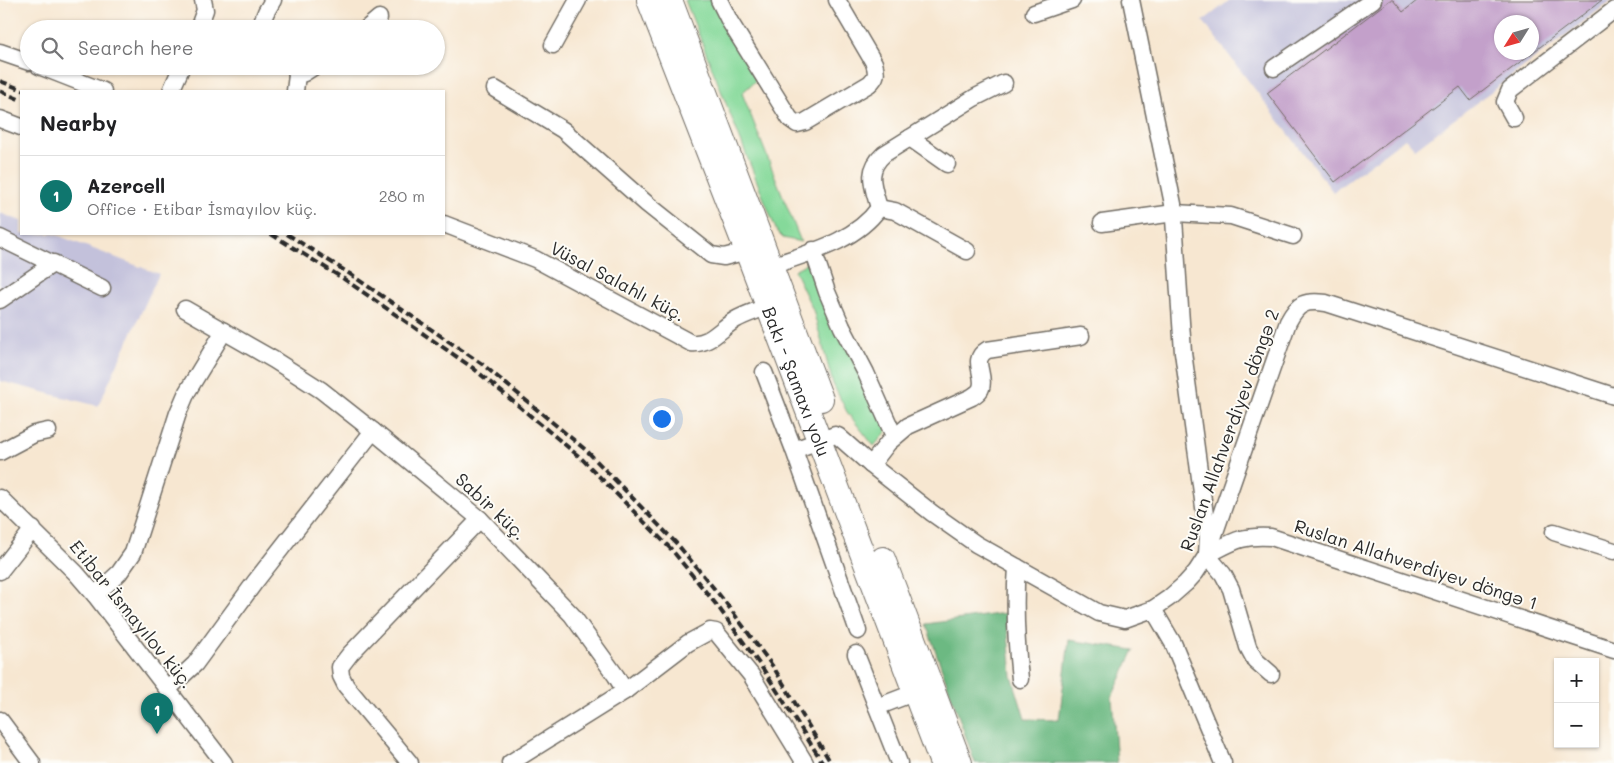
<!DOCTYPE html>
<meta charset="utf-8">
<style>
body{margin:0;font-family:Mali,sans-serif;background:#f2f2f2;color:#202124}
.controls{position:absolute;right:15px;bottom:15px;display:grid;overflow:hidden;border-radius:0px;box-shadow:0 1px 4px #0004}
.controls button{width:45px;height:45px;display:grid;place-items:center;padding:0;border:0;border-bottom:1px solid #e0e0e0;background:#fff;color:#202124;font:25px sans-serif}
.compass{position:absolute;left:1494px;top:15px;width:45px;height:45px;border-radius:50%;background:#fff;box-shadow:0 1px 4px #0004;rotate:233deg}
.you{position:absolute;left:661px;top:418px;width:18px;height:18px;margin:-12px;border:4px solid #fff;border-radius:50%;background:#1a73e8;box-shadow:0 0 0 8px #1a73e833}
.badge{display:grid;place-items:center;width:32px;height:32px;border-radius:50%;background:#0f766e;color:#fff;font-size:16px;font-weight:700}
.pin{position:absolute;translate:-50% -41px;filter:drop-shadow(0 1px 2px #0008)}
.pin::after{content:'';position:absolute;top:26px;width:18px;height:15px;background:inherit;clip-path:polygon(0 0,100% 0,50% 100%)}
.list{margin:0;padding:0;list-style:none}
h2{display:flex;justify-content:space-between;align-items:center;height:65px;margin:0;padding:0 20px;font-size:21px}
h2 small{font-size:16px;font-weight:400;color:#757577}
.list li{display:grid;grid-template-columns:32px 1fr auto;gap:15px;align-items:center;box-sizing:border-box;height:80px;padding:0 20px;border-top:1px solid #e0e0e0}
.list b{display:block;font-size:19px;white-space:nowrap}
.list p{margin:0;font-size:16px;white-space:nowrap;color:#757577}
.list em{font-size:16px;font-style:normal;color:#757577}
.icon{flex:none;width:28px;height:28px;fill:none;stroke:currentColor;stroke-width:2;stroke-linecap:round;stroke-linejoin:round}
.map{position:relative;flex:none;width:1614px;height:763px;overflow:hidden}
.search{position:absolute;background:#fff;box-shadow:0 1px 4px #0004;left:20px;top:20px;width:425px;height:55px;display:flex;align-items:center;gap:12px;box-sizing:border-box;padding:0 18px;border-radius:28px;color:#757577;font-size:19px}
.panel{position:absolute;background:#fff;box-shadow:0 1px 4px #0004;left:20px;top:90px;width:425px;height:145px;border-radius:0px}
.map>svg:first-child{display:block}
.industrial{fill:#c3c1db;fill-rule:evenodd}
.green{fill:#85d99a;stroke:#588262}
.forest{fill:#6cb982;stroke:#4c7256}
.building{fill:#c3a0ca;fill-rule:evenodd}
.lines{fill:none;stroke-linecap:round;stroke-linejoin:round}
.minor-casing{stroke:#726d65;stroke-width:19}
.highway-casing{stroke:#726d65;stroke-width:26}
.minor{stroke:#fff;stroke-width:16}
.highway{stroke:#fff;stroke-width:24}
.rail{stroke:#2b2b2b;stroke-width:4;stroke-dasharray:8 4;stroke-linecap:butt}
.labels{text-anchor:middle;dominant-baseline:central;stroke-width:4;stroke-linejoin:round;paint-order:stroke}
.street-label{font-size:18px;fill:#2b2b2b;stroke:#fdfcf7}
</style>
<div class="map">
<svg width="1614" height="763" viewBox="0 0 1614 763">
<rect width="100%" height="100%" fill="#fdfcf7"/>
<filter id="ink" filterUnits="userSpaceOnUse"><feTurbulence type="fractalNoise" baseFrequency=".02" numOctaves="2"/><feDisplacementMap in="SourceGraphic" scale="10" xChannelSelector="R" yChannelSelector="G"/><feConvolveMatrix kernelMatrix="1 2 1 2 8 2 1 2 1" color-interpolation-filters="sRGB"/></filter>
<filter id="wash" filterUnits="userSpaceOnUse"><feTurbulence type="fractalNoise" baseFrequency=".0096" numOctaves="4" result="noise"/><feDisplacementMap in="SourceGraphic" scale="20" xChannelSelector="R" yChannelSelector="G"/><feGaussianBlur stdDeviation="1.12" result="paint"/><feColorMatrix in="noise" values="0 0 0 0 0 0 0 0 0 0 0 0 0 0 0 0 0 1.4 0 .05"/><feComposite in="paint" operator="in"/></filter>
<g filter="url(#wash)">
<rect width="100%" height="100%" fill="#f7e7d1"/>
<g class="industrial">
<path d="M1230,0H1612L1415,149L1405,138L1333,192L1203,21ZM1502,22H1532V52H1502Z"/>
<path d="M0,213L21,221V234H54L159,274L98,406L0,381Z"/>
</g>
<g class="green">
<path d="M685,0H712L756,80L742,93L801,242L783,238L777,232Z"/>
<path d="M807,263L887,431L874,446L847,412L833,384L813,310L794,270Z"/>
</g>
<path class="forest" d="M1006,613L1012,676L1025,719L1059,720L1069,640L1134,650L1112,697L1117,763H975L926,624Z"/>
<g id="blocks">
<path class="building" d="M1390,0H1393L1403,12L1418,0H1602L1470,100L1460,87L1335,182L1267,93ZM1502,22H1532V52H1502Z"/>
</g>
</g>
<g filter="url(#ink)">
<use href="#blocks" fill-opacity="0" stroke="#726d65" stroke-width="1"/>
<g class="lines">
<g class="minor-casing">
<g id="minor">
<path d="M719,0L730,22L790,119L797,124L805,122L869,84C877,77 877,73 874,63L837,0"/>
<path d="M1131,0L1173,204L1183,352L1208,537L1207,555L1223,574L1231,589L1248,647L1255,660L1271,674"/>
<path d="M1034,13L1072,0"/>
<path d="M198,29L205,10L203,0"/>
<path d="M259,29L266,12L273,0"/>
<path d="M366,29L379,18"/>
<path d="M553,45L578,0"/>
<path d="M0,52L29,62"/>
<path d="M39,66L103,91"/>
<path d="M295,66L297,75L295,91"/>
<path d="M1274,68L1373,0"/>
<path d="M297,75L304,73L315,66"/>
<path d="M495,89L563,130L647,204L711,255L724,257L747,251"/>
<path d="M171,91L182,66"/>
<path d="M1514,118L1505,102L1510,90L1614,10"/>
<path d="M0,119L21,127"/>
<path d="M910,138L947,164"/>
<path d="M879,208C873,186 865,171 884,154L974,98L1004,83"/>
<path d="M1102,223L1174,213L1231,216L1293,236"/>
<path d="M444,224L535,259L691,343C710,345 720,329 735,320C745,314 757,311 768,306"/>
<path d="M0,238L102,288"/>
<path d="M813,250L827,292L842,327L866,373L894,436"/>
<path d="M771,266C808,253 855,242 879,208L895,211L967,251"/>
<path d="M0,300L54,263"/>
<path d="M185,309L274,360L321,390L373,431L480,519L572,615L616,676L625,691L510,763"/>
<path d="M764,372L794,450L858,631"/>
<path d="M794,450L835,435L838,436L871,465L932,513L976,544L1099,613L1125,619L1153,609L1169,598L1186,583L1196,572L1207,555L1288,322C1298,303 1305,300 1326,303L1614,396"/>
<path d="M0,452L34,434L48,431"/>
<path d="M871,465L888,443L908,426L972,397C976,394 980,392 981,388C986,374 970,360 987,350L1081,336"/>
<path d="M0,498L76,573L95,595L224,763"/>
<path d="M1554,532L1614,551"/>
<path d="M1207,555C1233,542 1240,535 1271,537L1614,650"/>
<path d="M1017,567C1014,605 1016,641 1020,679"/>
<path d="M0,571L33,529"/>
<path d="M95,595L119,573L133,553L178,413L187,392L224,331"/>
<path d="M1153,609L1173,643L1223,763"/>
<path d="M856,654L899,763"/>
<path d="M168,689L195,664L255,582L373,431"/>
<path d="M625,691L688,643L710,631L716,632L751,675L805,763"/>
<path d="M877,707L916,692"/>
<path d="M0,720L32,763"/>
<path d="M410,763L346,686L341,676L340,667L350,654L480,519"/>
</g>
</g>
<g class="highway-casing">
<g id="highway">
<path id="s1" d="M649,0L747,251L942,763"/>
<path d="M670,0L821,399"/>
<path d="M883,559L960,763"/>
</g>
</g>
<use href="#minor" class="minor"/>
<use href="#highway" class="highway"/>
<g class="rail">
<path d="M0,81L25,91"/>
<path d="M0,91L21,100"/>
<path d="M271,234L344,279L473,368L581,458L671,549L719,608L765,672L823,763"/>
<path d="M287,234L350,274L482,364L587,451L678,545L726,603L774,668L831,763"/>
</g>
</g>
</g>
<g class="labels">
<g class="street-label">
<text transform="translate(618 281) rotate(28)">Vüsal Salahlı küç.</text>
<text stroke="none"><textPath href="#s1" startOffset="409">Bakı - Şamaxı yolu</textPath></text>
<text transform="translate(1229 430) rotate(-70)">Ruslan Allahverdiyev döngə 2</text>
<text transform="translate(491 506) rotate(43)">Sabir küç.</text>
<text transform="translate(1416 564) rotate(18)">Ruslan Allahverdiyev döngə 1</text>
<text transform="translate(132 614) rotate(51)">Etibar İsmayılov küç.</text>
</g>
</g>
</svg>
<div class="controls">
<button>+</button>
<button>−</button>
</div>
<svg class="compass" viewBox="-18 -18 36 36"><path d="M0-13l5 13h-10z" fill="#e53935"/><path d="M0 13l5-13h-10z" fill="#757577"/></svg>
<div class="you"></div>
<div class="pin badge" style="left:157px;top:734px">1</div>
<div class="search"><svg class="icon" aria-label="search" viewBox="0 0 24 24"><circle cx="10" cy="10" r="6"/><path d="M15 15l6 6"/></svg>Search here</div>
<section class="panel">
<h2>Nearby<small></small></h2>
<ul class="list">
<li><span class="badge">1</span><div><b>Azercell</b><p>Office · Etibar İsmayılov küç.</p></div><em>280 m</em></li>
</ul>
</section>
</div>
